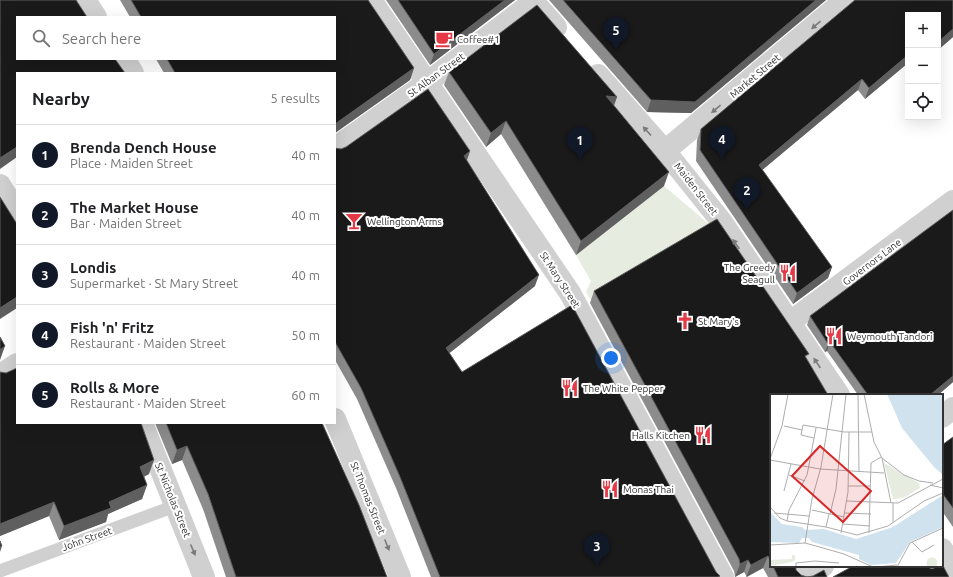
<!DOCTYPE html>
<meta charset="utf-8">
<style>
body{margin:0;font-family:Ubuntu,sans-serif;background:#f6f6f6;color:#202124}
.controls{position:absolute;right:12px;top:12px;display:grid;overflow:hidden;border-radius:0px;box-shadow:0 4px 16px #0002}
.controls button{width:36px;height:36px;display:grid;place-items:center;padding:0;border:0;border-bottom:1px solid #e0e0e0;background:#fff;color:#202124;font:20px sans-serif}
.you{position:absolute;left:611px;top:358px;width:14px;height:14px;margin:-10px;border:3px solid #fff;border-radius:50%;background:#1a73e8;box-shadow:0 0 0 6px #1a73e833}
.badge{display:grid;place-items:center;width:26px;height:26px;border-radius:50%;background:#111827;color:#fff;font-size:13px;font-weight:700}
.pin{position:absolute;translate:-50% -33px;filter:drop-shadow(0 1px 2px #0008)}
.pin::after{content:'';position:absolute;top:21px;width:14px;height:12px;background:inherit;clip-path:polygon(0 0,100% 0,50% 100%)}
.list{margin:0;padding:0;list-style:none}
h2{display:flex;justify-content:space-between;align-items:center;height:52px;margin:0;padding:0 16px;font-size:17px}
h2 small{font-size:13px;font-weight:400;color:#757577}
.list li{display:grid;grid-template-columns:26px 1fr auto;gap:12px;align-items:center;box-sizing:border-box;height:60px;padding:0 16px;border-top:1px solid #e0e0e0}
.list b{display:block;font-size:15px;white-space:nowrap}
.list p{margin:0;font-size:13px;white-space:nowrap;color:#757577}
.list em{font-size:13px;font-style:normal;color:#757577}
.icon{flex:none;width:22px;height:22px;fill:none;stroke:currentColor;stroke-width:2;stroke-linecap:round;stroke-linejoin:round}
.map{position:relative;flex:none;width:953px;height:577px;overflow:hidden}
.search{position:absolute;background:#fff;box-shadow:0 4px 16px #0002;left:16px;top:16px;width:320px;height:44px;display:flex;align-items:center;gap:10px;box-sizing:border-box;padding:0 14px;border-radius:0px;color:#757577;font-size:15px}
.panel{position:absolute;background:#fff;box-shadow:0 4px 16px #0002;left:16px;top:72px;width:320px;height:352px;border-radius:0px}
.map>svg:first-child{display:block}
.green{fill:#e6ecdf}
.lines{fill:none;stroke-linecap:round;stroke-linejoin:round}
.lane{stroke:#d0d0d0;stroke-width:13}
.street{stroke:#d0d0d0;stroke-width:22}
.wall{fill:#8c8c8c}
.shaded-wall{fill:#5f5f5f}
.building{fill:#1a1a1a;stroke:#5f5f5f}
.oneway{fill:#7a7a7a}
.labels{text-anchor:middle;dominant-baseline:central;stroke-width:4;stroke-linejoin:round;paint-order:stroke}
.poi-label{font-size:10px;fill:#333;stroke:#fff;text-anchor:start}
.street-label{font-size:10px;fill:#333;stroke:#fff}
.inset-road{fill:none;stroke:#adadad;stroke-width:1}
.view{fill:#d62828;fill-opacity:0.15;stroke:#d62828;stroke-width:2}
.inset-edge{fill:none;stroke:#333;stroke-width:2}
</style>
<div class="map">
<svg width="953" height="577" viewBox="0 0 953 577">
<rect width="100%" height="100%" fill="#fff"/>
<path class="green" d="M664,186L716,230L592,302L586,292L591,281L576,255Z"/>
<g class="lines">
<path class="lane" d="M0,571L175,506"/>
<g class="street">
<path d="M85,0L96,17"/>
<path d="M371,0L570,293L723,577"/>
<path d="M532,0L556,27"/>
<path d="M124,59L133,73"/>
<path d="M598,75L665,151L721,221L839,395"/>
<path d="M335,148L428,82L536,0"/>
<path d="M665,151L845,0"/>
<path d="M0,185L17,212"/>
<path d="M790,322L953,201"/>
<path d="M0,375L17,364"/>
<path d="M942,417L953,408"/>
<path d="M335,419L400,577"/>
<path d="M142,423L204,577"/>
<path d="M942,549L953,566"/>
<path d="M803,577L823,566"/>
</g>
</g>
<g class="wall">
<path d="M120,0H368L414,68L410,80L335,133V73H164L156,59H335V17H130Z"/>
<path d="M386,0H515L430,65Z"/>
<path d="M549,0H826L691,113L647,112Z"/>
<path d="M855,0H953V37L938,50V15H908V63L865,99L858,90L762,170L832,267L828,278L793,304L696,161L697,140L701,129Z"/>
<path d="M449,72L617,97L614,106L664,186L576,255L501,134L486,147L444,85Z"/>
<path d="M335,148L341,149L470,151L467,160L535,286L449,353L462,372L716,572L720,576V577H431L396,488L357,399L335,360Z"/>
<path d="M953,210V382L938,395H858L827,351L825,352L807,325L810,316Z"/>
<path d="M594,291L771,395V566H797L796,567V570L801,575L807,577H768L763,568L747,577L744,572L735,577L734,571L590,303Z"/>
<path d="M0,372L149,474L144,477L147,485L142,499L108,514L106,522L59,540L49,516L0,536Z"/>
<path d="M155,423H322L387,577H226L203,509L182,460L172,464Z"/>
<path d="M953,437V527L942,511V445Z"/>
</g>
<g class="shaded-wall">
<path d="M505,0H515L430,65L434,54Z"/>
<path d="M816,0H826L691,113L647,112L651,100Z"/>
<path d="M953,29V37L938,50V42Z"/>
<path d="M908,55V63L865,99L869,88Z"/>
<path d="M414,68L410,80L335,133V124Z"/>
<path d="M862,79L858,90L755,176L759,165Z"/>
<path d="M606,96L617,97L612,110Z"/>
<path d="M506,121L501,134L486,147L491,133Z"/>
<path d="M17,147V157L0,169V158Z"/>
<path d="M470,151L466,162L464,156Z"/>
<path d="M669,172L664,186L576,255L581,241Z"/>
<path d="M832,267L828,278L793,304L797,293Z"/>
<path d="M539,275L535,286L442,359L446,348Z"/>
<path d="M17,297V308L0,319V308Z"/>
<path d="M830,342L827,351L825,352L828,344Z"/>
<path d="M5,346L0,360V350Z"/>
<path d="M953,376V382L938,395H930Z"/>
<path d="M187,446L182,460L172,464L177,450Z"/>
<path d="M154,460L149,474L134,481L140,467Z"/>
<path d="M147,485L142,499L108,514L106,522L59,540L64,526L109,502Z"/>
<path d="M54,502L49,516L0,536V524Z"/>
<path d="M2,546L0,552V547Z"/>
<path d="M768,556L763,568L746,577L751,565Z"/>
<path d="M748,560L744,572L735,577L740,564Z"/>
</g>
<g class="building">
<path d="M0,0H76L87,17H17V59H115L125,73H17V147L0,158Z"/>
<path d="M131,0H368L414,68L335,124V73H175L167,59H335V17H141Z"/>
<path d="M398,0H505L434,54Z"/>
<path d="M563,0H816L695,102L651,100Z"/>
<path d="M855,0H953V29L938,42V15H908V55L869,88L862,79L759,165L832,267L797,293L700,150L701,129Z"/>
<path d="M537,5L617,97L606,96L669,172L581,241L506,121L491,133L449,72Z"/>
<path d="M428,89L470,151L464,156L539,275L446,348L462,372L572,305L716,572L720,576L718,577H440L400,477L361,388L335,342V148L341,149L346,147Z"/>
<path d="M0,197L17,224V297L0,308Z"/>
<path d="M953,210V376L930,395H868L830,342L828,344L810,316Z"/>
<path d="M717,219L809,354L805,356L828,395H771V562L768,556L751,565L748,560L740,564L739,559L594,291Z"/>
<path d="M0,337L5,346L0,350Z"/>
<path d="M17,368V423H141L154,460L140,467L147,485L109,502L111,508L64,526L54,502L0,524V372L6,373Z"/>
<path d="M166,423H322L359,505L387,577H236L208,494L187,446L177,450Z"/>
<path d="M953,437V508L942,493V445Z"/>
<path d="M0,541L2,546L0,547Z"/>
<path d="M942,564L949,577H833L853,566H942Z"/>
<path d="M773,566H796V570L801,575L807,577H778Z"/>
<path d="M824,570L827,577H807L813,576Z"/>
</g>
<defs><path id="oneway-solid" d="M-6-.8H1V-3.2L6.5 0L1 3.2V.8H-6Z"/></defs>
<g class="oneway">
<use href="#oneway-solid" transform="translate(816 25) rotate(140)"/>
<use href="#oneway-solid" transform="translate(716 109) rotate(140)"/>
<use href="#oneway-solid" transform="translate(647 131) rotate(-132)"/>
<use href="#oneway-solid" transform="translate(736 244) rotate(-125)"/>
<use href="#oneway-solid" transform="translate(817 363) rotate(-124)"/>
<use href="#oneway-solid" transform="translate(387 545) rotate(68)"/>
<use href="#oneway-solid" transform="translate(193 550) rotate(67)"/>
</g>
<defs>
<g id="cafe-bare" transform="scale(1.38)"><path d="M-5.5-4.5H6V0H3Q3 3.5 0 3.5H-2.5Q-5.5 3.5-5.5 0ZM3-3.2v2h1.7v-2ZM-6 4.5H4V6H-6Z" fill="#e63946" stroke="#fff" stroke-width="2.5" paint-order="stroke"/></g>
<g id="bar-bare" transform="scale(1.38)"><path d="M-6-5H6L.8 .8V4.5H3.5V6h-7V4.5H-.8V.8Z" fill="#e63946" stroke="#fff" stroke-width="2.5" paint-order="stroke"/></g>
<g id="restaurant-bare" transform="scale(1.38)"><path d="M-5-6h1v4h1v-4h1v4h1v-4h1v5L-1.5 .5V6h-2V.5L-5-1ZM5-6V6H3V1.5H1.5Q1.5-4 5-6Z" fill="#e63946" stroke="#fff" stroke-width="2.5" paint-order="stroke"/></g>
<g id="church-bare" transform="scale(1.38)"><path d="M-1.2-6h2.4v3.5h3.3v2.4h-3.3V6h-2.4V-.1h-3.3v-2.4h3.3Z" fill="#e63946" stroke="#fff" stroke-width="2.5" paint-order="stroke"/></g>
</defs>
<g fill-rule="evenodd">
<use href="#cafe-bare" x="444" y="39"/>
<use href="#bar-bare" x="354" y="221"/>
<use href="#restaurant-bare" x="788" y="273"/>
<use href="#church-bare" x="685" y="321"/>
<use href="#restaurant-bare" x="834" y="336"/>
<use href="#restaurant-bare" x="570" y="388"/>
<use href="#restaurant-bare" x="703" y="435"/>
<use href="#restaurant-bare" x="610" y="489"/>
</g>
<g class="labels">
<g class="poi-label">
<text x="457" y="39">Coffee#1</text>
<text x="367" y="221">Wellington Arms</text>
<text x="775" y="267" text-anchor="end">The Greedy<tspan x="775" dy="12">Seagull</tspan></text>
<text x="698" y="321">St Mary's</text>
<text x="847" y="336">Weymouth Tandori</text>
<text x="583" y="388">The White Pepper</text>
<text x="690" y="435" text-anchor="end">Halls Kitchen</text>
<text x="623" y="489">Monas Thai</text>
</g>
<g class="street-label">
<text transform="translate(436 75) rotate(-36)">St Alban Street</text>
<text transform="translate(755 76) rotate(-40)">Market Street</text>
<text transform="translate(696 189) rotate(52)">Maiden Street</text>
<text transform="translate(872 262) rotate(-37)">Governors Lane</text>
<text transform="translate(560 280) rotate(57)">St Mary Street</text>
<text transform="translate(368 498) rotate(68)">St Thomas Street</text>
<text transform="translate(173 500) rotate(68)">St Nicholas Street</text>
<text transform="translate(87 539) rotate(-20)">John Street</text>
</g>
</g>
<g transform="translate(770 394)">
<rect width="173" height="173" fill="#fff"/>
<path d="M114,69L149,89L150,94L133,104L123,105ZM22,161H25V166L22,168L0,172V166L22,165ZM156.5 169a5.5 5.5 0 1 1 11 0a5.5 5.5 0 1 1-11 0Z" fill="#e6ecdf"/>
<path d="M117,0H173V81L164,73L132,34ZM173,101V133L140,148L126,169L101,171L89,165V161L42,148L39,144H32L29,149L0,148V118L12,130L32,133L35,136L54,135L86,145L123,133Z" fill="#cfe2ee"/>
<path class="inset-road" d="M88,0L89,78M94,0L104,48L112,64L134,81L149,87L163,89M14,32L32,36L33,31L74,38H102M32,36L31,41L44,44M112,64L121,109M0,65L12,32L18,0M0,66L50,75L114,79M19,81L35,87M160,91L173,94M78,92H101M14,97L21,70M76,107L128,109L173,85M0,113L10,124L17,127L56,133L87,141L118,132L154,107L173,99M42,116L74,123M4,119L39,122M75,119L101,120M60,120L66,95L76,0M17,127L19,116L37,81L46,34M123,128V109M73,130L100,132M56,133L59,120M71,139L78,98L79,38M99,139L101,69L111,63M142,148L152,158L164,151M35,149L42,105L51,73L63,0M0,151L35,149L46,152L74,160L103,173M26,173V169L45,167L69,169M106,173L127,171M127,173L140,149L173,134"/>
<path class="view" d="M50,52L101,97L73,128L22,82Z"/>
<rect width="173" height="173" class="inset-edge"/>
</g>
</svg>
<div class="controls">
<button>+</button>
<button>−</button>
<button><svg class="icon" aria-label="locate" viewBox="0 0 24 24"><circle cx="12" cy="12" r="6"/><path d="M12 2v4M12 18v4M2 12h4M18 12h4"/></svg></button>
</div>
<div class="you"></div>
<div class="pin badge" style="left:580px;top:160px">1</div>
<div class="pin badge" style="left:747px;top:210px">2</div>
<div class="pin badge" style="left:597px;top:566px">3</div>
<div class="pin badge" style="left:722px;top:159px">4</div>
<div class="pin badge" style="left:616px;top:50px">5</div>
<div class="search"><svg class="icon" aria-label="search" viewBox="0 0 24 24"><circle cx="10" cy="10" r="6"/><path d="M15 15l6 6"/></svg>Search here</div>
<section class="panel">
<h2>Nearby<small>5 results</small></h2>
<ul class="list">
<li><span class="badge">1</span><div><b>Brenda Dench House</b><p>Place · Maiden Street</p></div><em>40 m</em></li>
<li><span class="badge">2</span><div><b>The Market House</b><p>Bar · Maiden Street</p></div><em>40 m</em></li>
<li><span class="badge">3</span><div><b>Londis</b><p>Supermarket · St Mary Street</p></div><em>40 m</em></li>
<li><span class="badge">4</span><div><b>Fish 'n' Fritz</b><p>Restaurant · Maiden Street</p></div><em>50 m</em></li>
<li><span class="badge">5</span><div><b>Rolls &amp; More</b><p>Restaurant · Maiden Street</p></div><em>60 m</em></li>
</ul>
</section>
</div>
